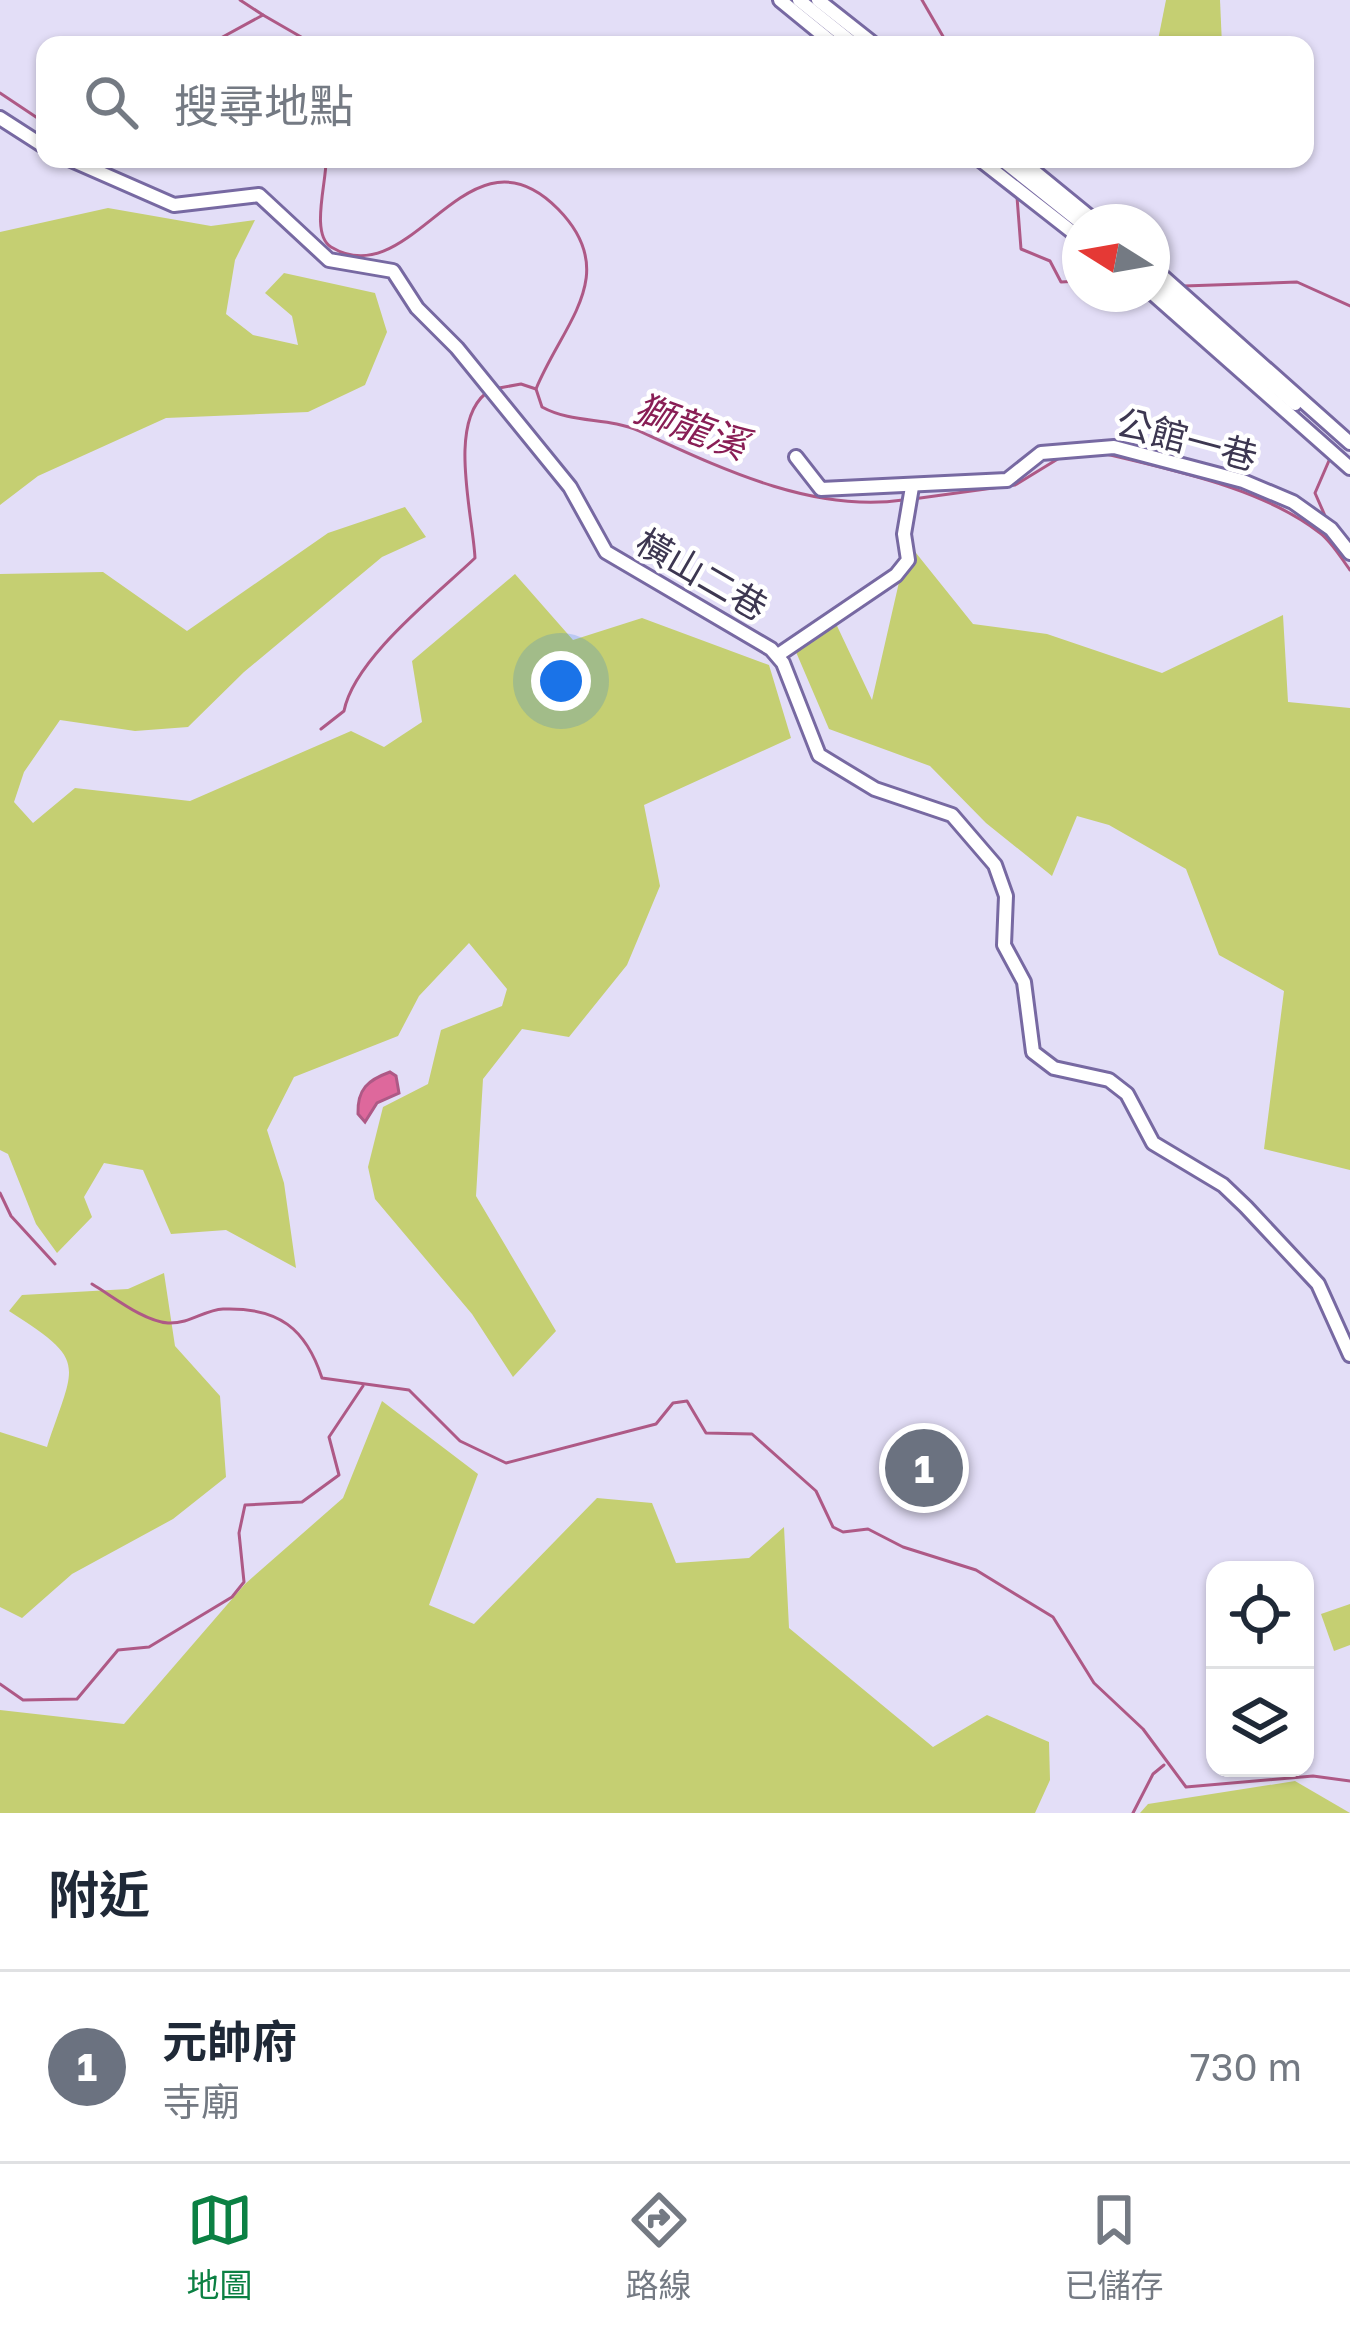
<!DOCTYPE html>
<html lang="zh-TW">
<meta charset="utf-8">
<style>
body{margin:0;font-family:"Golos Text","Noto Sans TC",sans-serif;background:#f2f2f3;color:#1f2937}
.controls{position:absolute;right:36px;bottom:36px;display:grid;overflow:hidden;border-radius:24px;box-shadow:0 3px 9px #0004}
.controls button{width:108px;height:108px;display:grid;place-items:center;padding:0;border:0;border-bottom:3px solid #e0e1e3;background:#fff;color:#1f2937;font:60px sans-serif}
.compass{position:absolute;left:1062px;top:204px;width:108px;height:108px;border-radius:50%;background:#fff;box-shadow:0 3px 9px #0004;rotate:281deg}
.you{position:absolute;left:561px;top:681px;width:42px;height:42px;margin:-30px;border:9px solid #fff;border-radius:50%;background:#1a73e8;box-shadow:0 0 0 18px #1a73e833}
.badge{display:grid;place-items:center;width:78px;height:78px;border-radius:50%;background:#0b8043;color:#fff;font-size:39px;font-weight:700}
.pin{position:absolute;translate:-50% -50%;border:6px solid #fff;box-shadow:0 3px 12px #0006}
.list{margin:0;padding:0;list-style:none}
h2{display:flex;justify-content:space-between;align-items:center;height:156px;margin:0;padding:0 48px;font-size:51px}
h2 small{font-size:39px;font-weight:400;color:#747a83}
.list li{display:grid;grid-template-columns:78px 1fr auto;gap:36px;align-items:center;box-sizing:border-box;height:192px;padding:0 48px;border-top:3px solid #e0e1e3}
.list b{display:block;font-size:45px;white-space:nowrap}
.list p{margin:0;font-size:39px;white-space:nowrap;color:#747a83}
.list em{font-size:39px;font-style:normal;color:#747a83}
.icon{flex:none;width:66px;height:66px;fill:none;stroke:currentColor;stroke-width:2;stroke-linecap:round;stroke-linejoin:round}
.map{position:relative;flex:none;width:1350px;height:1813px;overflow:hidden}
.search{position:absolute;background:#fff;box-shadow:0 3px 9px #0004;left:36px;right:36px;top:36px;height:132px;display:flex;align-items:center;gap:30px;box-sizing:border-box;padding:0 42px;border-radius:24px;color:#747a83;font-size:45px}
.sheet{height:348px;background:#fff}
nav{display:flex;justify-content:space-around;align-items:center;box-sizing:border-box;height:168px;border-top:3px solid #e0e1e3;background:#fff;font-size:33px;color:#747a83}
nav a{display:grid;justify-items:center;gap:6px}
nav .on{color:#0b8043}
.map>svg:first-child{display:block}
.green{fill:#c5cf72}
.water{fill:#de689c;stroke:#ae5986;stroke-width:3}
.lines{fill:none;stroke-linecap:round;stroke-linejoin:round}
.stream{stroke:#ae5986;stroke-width:3}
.minor-casing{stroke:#7769a2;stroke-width:18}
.minor{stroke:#fff;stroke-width:12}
.labels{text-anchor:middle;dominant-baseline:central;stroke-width:9;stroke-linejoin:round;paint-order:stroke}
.street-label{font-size:36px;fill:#3d3751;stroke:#fff}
.water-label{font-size:39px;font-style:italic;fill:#891e55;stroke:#fff}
</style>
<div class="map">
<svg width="1350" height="1813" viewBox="0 0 1350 1813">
<rect width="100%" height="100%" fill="#e3def7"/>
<g class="green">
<path d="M1166,0H1220L1222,45H1157Z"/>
<path d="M108,208L211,226L255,220L235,260L226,314L253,335L298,345L292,316L265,293L284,273L375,293L387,332L365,385L308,412L166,418L38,476L0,505V232Z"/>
<path d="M405,507L426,537L382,557L244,672L188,727L135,731L60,720L24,772L14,802L33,823L75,788L190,801L351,731L384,747L422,722L412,661L515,574L573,640L642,618L769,665L791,738L644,805L660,886L627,965L569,1037L522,1029L483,1079L476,1196L556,1331L513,1377L472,1314L375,1199L368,1167L383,1107L428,1084L441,1030L502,1006L507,989L469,943L419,996L398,1036L294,1077L267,1130L284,1183L296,1268L226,1230L171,1234L143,1170L104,1163L84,1197L92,1217L57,1253L36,1224L8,1154L0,1150V574L103,572L187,631L328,533Z"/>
<path d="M908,543L973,624L1047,634L1162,673L1283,615L1288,702L1350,708V1170L1264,1149L1284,991L1219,955L1186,869L1109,825L1077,816L1052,876L986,823L930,766L829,729L796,652L830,611L872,700Z"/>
<path d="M164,1273L175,1346L220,1396L226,1477L173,1519L72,1574L22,1618L0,1607V1432L47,1447C75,1362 89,1362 9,1311L22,1295L128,1289Z"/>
<path d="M382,1401L478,1474L429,1605L474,1624L597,1498L652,1503L676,1563L749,1558L784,1527L789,1628L933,1747L987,1715L1049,1742L1050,1780L1035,1813H0V1710L124,1724L245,1584L343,1498Z"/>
<path d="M1350,1604V1645L1334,1651L1321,1614Z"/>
<path d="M1295,1781L1350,1813H1140L1148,1804Z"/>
</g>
<path class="water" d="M390,1072L396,1076L399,1093L377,1103L365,1122L358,1114C357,1089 368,1080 390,1072Z"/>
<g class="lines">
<g class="stream">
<path d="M240,0L263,15"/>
<path d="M922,0L948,45"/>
<path d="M208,45L263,15L315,45"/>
<path d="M0,93L45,123"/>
<path d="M326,159C327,181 310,234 331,247C413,297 467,116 558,209C622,274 563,323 536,389L542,407C573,424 608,417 639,431C720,468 812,513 903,500"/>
<path d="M1017,197L1021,249L1050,261L1061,282L1080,281"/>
<path d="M1184,286L1297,282L1350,306"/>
<path d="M499,388L521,384L536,389"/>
<path d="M1106,454C1175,471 1262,488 1320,533C1332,542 1341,558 1350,570"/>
<path d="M913,499L1015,485L1061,457"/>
<path d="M1326,518L1315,493L1331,456"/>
<path d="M321,729L344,711C354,659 435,596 475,558C473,516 448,425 485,394"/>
<path d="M0,1193L11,1216L55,1264"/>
<path d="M92,1284C114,1297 143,1321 168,1323C190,1324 204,1310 223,1309C279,1307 306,1329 322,1378L409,1390L460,1441L506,1463L656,1424L673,1403L687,1401L706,1433L752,1434L816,1491L833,1527L843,1532L868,1529L903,1547L976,1570L1053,1617L1094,1683L1143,1729L1186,1787L1313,1776L1350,1781"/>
<path d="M0,1684L23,1700L77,1699L118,1650L149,1647L232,1597L244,1582L239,1533L245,1505L302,1502L339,1475L329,1437L363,1386"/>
<path d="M1133,1813L1153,1774L1164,1765"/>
</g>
<g class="minor-casing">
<g id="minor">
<path d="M780,0L835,45"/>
<path d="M799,0L855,45"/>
<path d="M818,0L875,45"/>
<path d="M0,118L45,147"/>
<path d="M69,159L174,205L259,195L329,260L393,271L417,308L457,348L570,487L606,552L771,649L783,663L819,755L875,789L952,815L995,865L1006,896L1004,945L1024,982L1033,1052L1054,1068L1109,1080L1127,1094L1153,1143L1223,1185L1246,1207L1318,1284L1350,1355"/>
<path d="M979,159L1080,238"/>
<path d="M1001,159L1080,222"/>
<path d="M1019,159L1096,222"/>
<path d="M1152,267L1350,443"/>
<path d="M1152,280L1295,404"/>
<path d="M1152,293L1350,468"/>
<path d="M796,457L821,489L1007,480L1041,453L1114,447L1243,481L1293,502L1331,529L1350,553"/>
<path d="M778,655L896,575L908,560L904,534L912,487"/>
</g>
</g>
<use href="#minor" class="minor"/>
</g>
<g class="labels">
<g class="street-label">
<text transform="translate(1187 439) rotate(15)">公館一巷</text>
<text transform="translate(702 574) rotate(30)">橫山二巷</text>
</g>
<g class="water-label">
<text transform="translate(691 426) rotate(20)">獅龍溪</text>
</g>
</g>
</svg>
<div class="controls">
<button><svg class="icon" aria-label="locate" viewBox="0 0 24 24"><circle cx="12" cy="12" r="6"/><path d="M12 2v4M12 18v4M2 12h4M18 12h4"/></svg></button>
<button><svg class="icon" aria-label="layers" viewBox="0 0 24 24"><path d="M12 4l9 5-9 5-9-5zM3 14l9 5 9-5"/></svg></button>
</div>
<svg class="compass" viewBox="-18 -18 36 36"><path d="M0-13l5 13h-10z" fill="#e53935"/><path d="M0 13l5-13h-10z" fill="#747a83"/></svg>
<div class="you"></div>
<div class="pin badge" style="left:924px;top:1468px;background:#6b7280">1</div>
<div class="search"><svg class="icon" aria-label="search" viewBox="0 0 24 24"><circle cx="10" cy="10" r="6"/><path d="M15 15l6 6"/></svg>搜尋地點</div>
</div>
<section class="sheet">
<h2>附近<small></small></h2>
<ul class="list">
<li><span class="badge" style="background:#6b7280">1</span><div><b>元帥府</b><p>寺廟</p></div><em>730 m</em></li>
</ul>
</section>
<nav>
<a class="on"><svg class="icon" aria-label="map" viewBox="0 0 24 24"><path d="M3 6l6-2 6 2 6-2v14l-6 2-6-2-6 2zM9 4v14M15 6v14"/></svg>地圖</a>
<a><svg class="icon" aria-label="directions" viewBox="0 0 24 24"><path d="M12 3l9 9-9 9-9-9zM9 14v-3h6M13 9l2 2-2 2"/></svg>路線</a>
<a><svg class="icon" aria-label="saved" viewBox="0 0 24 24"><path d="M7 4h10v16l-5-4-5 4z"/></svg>已儲存</a>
</nav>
